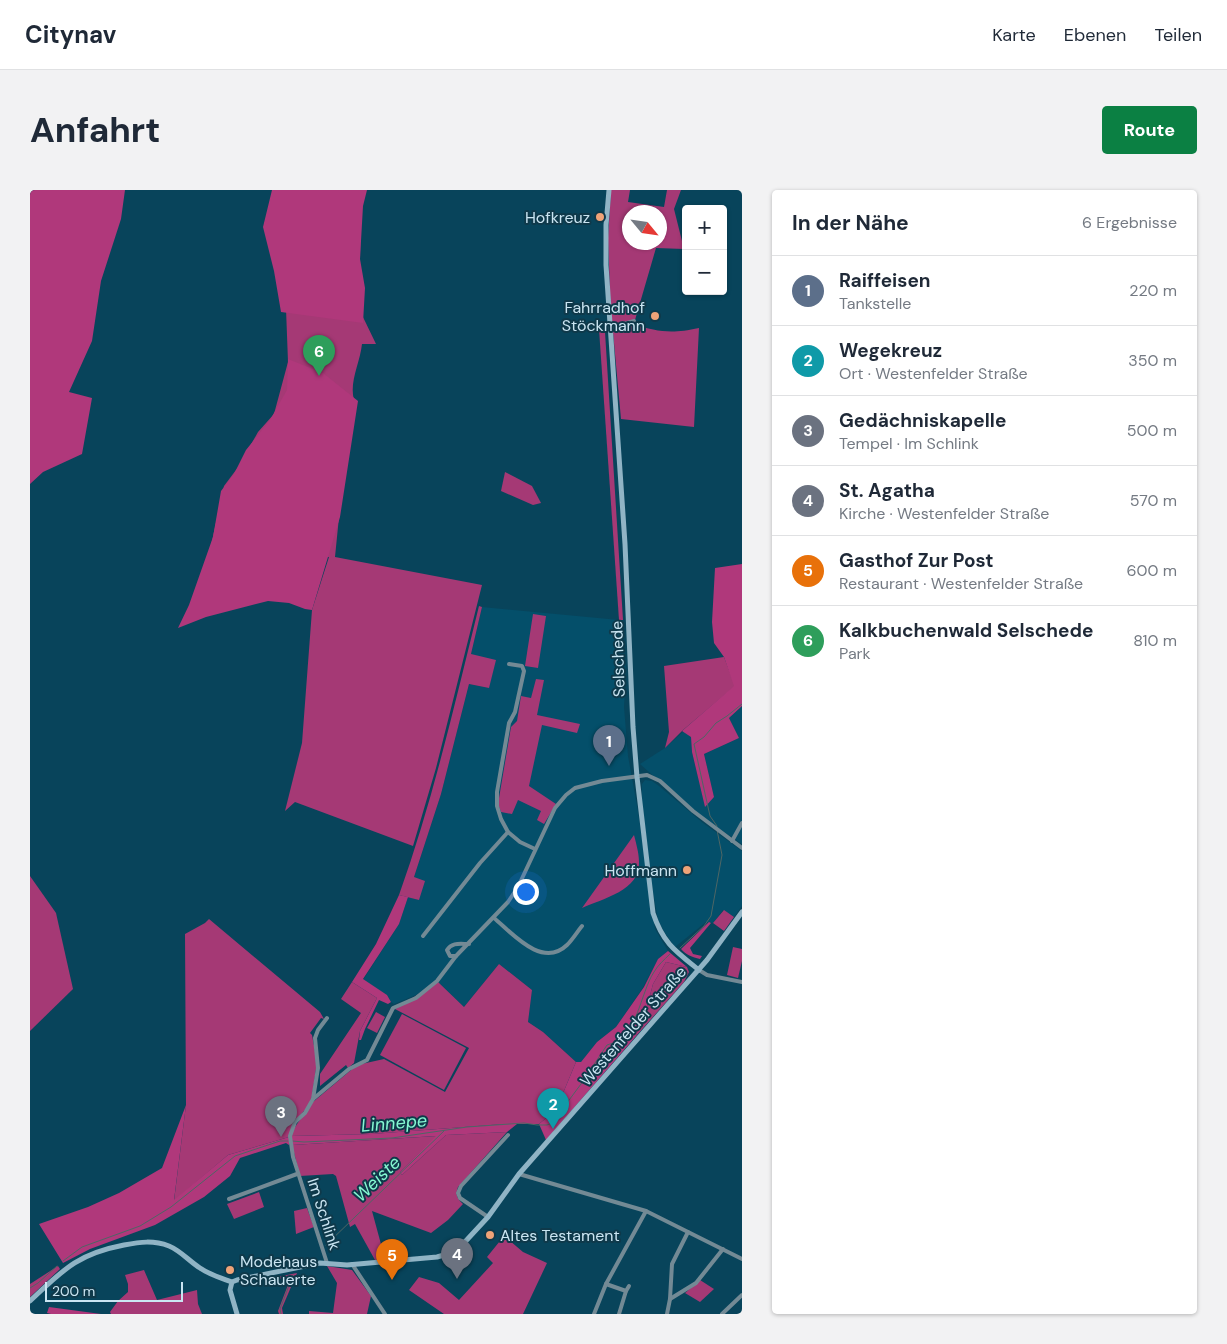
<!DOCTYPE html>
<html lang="de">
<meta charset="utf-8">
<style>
body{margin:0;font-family:"DM Sans",sans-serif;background:#f2f2f3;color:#1f2937}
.controls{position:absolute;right:15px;top:15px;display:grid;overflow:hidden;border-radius:5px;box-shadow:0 1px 4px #0004}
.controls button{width:45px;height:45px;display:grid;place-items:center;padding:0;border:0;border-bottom:1px solid #e0e1e3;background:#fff;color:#1f2937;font:25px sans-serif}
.compass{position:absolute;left:592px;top:15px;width:45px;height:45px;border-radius:50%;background:#fff;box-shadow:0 1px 4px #0004;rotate:119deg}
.scale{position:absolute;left:15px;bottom:12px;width:138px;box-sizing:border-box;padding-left:5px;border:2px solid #cae5f2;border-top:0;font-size:14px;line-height:18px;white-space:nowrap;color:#cae5f2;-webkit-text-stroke:4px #0f394a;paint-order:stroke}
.you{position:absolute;left:495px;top:701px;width:18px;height:18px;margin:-12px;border:4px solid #fff;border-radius:50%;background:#1a73e8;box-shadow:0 0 0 8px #1a73e833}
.badge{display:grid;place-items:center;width:32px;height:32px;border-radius:50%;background:#0b8043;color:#fff;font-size:16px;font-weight:700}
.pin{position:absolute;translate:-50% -41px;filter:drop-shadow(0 1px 2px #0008)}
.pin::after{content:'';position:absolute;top:26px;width:18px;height:15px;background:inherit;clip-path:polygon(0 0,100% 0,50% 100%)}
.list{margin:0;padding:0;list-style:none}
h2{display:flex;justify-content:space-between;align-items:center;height:65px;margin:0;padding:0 20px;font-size:21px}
h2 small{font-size:16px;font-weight:400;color:#747a83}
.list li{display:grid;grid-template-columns:32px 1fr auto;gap:15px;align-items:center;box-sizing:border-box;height:70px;padding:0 20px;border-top:1px solid #e0e1e3}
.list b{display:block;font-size:19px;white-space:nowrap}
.list p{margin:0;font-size:16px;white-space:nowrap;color:#747a83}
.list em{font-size:16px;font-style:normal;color:#747a83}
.map{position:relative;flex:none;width:712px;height:1124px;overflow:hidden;border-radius:5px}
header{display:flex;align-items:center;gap:30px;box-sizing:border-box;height:70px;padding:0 25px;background:#fff;border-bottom:1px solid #e0e1e3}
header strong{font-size:24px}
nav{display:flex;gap:28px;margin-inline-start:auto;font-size:18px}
.intro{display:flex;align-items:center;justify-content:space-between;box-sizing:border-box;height:120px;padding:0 30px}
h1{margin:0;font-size:35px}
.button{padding:12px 22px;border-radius:5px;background:#0b8043;color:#fff;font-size:18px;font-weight:700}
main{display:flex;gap:30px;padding:0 30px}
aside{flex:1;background:#fff;border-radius:5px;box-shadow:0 1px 4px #0004}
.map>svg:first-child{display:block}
.built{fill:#044f6a}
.green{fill:#a53975;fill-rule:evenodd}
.forest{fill:#b0387b}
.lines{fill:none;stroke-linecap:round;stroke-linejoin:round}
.stream{stroke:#4e6665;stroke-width:1}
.street{stroke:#738a95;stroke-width:4}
.secondary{stroke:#90b4c5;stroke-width:5}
.poi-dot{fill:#efa378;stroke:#0f394a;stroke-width:2}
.labels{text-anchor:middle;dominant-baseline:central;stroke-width:4;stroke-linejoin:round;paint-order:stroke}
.poi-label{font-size:16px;fill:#cae5f2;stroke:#0f394a;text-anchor:end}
.street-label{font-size:16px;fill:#cae5f2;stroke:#0f394a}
.water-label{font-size:18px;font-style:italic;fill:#85f8d2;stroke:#0f394a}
</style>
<header>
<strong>Citynav</strong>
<nav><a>Karte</a><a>Ebenen</a><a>Teilen</a></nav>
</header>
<div class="intro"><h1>Anfahrt</h1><a class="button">Route</a></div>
<main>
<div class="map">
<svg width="712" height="1124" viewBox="0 0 712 1124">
<rect width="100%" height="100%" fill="#08445b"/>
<g class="built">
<path d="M452,417L589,430L596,479L594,517L598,566L608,621L622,721L625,739L638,761L628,769L612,799L586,837L567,852L551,872H546L513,842L498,832L502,800L469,774L434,817L408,792L386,805L364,814L361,812L357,805L333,790L369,734L378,707L389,710L384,687L411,604L439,494L459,498L441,464Z"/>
<path d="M712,516V654L663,621L610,574L635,558L654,541L661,547L662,562L675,616L684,607L674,564L709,548L699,528Z"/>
<path d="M615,590L622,591L629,596L673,633L712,661V716L704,727L693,720L683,733L676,732L645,757L635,743L628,730L623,702L612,612V594Z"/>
</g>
<g class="green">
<path d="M581,0H600L598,12L634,17L637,0H651L644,19L654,59L626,58L605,130L586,134L581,130L578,48ZM600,22H630V52H600Z"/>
<path d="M331,15L330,71L332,125L346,154H332C330,173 319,192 324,210L314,277L305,367L452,395L406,578L383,656L265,612L255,621L272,553L282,420L299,367L180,360L194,296L209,276L228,242L244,224L258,172L255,92Z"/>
<path d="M602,134C629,142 641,144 669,138L664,237L591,229L583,142Z"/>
<path d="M569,139L575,142L593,430H589Z"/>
<path d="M475,282L502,296L511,313L503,315L471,301Z"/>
<path d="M449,416L452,417L441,464L466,470L459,498L439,494L411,604L384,687L395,691L389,710L369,705C403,610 425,513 449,416Z"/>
<path d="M503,424L516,426L508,478L495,476Z"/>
<path d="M694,467L705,496L653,540L635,558L639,542L634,476Z"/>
<path d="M506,489L514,490L507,525L550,534L547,543L512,535L499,596L526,614L514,634L507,630L511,621L488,610L482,624L471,622L468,614L481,537L487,531L491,506L501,508Z"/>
<path d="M604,645C606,653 609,663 609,672C611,700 572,709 552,718Z"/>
<path d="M0,686L26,723L43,799L0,841Z"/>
<path d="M694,720L704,727L694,741L683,733Z"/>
<path d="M179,729L290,822L294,829L291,828L280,843L282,845L287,872L282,906L279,915L263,934L259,947L198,965L144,1011L156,915L155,744L175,733Z"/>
<path d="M703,757L712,759V771L708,788L697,785Z"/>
<path d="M636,772L657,777L659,782L654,792L607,845L602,841L614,828L623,794Z"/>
<path d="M469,774L502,800L498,832L513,842L546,872L526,920L509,934H474L342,944L261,946C265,933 276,924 283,912L327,875L354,869L415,902L439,858L365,819L408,792L434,817Z"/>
<path d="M322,792L347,808L330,841L324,873L318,878L316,875L290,896V884L331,823L311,809Z"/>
<path d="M346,822L355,827L347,843L337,838Z"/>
<path d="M372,824L436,858L414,900L350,865Z"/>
<path d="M477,942L428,997C425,1005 427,1008 433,1014L418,1030L401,1043L342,1021L355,1069L345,1070L325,1034L320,1037L306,986L303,984L270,986L262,955L407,946L370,982L372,985L416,945Z"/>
<path d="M229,1002L234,1017L204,1029L197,1014Z"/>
<path d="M277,1018L284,1037L266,1044L264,1021Z"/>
<path d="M474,1046L493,1062L517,1073L493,1124H414L379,1100L389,1087L409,1093L429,1110L463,1073L457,1067Z"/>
<path d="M28,1076L30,1079L0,1107V1094Z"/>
<path d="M297,1076L322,1080L341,1106L337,1124H279V1121L303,1123L307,1093Z"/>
<path d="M114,1080L127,1110L167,1100L168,1114L172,1124H81L80,1122L88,1111L98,1102V1094L95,1085Z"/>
<path d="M267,1083L252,1118L253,1124H249L248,1121L261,1087L237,1091V1089Z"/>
<path d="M670,1090L684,1099L670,1112L655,1103Z"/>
</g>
<g class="forest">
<path d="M0,0H95L91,29L71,91L62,151L39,202L62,208L52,264L13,282L0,294Z"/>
<path d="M242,0H337L333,16L330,69L335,98L333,133L251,122L244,81L233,37Z"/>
<path d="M258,169L293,183L328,211L310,327L282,420L275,419L259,413L238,411L176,427L148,438L159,415L183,347L191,301L204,284L216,260L240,230L257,200Z"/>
<path d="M712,374V516L699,528L709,548L674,564L684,607L675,617L662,562L661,547L652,541L704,496L694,467L684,453L682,432L685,378Z"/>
<path d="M369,705L378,707L369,734L333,789L357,805L361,812L358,814L349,810L335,839L331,850H329L330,841L347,808L322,792L346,754Z"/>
<path d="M679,732L681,733L660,758L663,764L672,766L670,769C662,767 656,765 651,759Z"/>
<path d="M638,761L657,777L636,772L623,794L614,828L603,841L607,845L516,950L509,934L526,920L546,872H551L567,852L586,837L614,797L628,769Z"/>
<path d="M156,915L144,1010L198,965L259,947V955L256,953L210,968L200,986L174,1007L125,1035L60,1059L33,1073L9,1034L58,1017L89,1003L132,978Z"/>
<path d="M474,934H487L477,942L416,945L372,985L370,982L406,946L262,955L261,946L342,944Z"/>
<path d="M19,1117L71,1124H21L17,1123Z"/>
</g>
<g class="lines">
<g class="stream">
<path d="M687,636L680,626L664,554L674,547L686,533L697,526L712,514"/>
<path d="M650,758L674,736L681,726L692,665L687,640"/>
<path d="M262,951L274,952L362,948L437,937L494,933L507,935H517L522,933L551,894L577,855C608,848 610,803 624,782C628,775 634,770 640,764"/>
<path d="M296,1055L414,941"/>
<path d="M33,1071L52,1057L110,1036L141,1017L205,966L250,951H258"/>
<path d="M0,1098L8,1093L27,1076"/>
<path d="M251,1124L250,1119L263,1085"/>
</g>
<g class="street">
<path d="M580,138L604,131"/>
<path d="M479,474L492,476L494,481L485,522L479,533L467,602V616L471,629L478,642L490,652L505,659"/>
<path d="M702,651L712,633"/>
<path d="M464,728C482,743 512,779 537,755C543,749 547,742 552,736"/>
<path d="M393,746L450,673L478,642"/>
<path d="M426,766H420L417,760C422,752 430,754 439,754"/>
<path d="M669,780L677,785L712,792"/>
<path d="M297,828L288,840L285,848L288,878L283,909L275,923L265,932L260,946L263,967L297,1073"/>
<path d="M283,909L319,879L337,870L363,818L386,808L407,791L426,766L478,712L488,697L525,618L536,605L545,598L572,591L617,585L630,591L663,621L712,658"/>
<path d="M489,984L616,1021L712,1069"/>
<path d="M199,1009L267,984"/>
<path d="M458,1027L430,1008L428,1003L431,996L478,945"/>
<path d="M322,1074L355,1124"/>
<path d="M576,1094L596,1101L599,1096"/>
<path d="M640,1109L666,1093L693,1059"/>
<path d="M564,1124L576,1094L616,1021"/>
<path d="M589,1124L596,1101"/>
<path d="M637,1124L640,1109L642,1074L658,1042"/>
<path d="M692,1124L712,1105"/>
</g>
<g class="secondary">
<path d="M579,0L576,35V75L595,354L603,537L607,587L623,723C633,753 645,761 669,780"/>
<path d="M0,1111C33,1080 47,1064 94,1055C110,1052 123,1050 139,1056C151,1061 159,1071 170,1078C180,1085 191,1088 202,1092"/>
<path d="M207,1124L200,1100L202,1092L207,1090L290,1073L317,1075L407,1067L421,1063L433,1054L458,1027L489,984L677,770L712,722"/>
</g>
</g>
<g class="poi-dot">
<circle cx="570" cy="27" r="5"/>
<circle cx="625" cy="126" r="5"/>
<circle cx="657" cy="680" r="5"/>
<circle cx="460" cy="1045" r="5"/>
<circle cx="200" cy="1080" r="5"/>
</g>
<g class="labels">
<g class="poi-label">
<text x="560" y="27">Hofkreuz</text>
<text x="615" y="117">Fahrradhof<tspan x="615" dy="18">Stöckmann</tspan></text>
<text x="647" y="680">Hoffmann</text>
<text x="470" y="1045" text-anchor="start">Altes Testament</text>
<text x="210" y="1071" text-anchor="start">Modehaus<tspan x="210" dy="18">Schauerte</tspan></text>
</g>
<g class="street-label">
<text transform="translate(588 469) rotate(-92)">Selschede</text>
<text transform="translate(603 836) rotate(-49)">Westenfelder Straße</text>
<text transform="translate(294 1024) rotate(72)">Im Schlink</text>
</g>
<g class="water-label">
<text transform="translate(364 933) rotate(-5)">Linnepe</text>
<text transform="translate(347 989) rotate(-44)">Weiste</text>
</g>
</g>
</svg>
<div class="controls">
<button>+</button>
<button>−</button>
</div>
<svg class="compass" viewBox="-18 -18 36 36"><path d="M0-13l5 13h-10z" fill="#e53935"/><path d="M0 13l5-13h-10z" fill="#747a83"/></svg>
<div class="scale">200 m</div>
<div class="you"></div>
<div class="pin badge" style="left:579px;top:576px;background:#5c6f8a">1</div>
<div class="pin badge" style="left:523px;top:939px;background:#0f9aa8">2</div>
<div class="pin badge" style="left:251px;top:947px;background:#6b7280">3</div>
<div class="pin badge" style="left:427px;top:1089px;background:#6b7280">4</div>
<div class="pin badge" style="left:362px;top:1090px;background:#e8710a">5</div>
<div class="pin badge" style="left:289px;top:186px;background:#2e9e5b">6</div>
</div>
<aside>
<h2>In der Nähe<small>6 Ergebnisse</small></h2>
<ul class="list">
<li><span class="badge" style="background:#5c6f8a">1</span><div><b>Raiffeisen</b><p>Tankstelle</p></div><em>220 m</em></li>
<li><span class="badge" style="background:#0f9aa8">2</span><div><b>Wegekreuz</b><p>Ort · Westenfelder Straße</p></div><em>350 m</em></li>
<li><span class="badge" style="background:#6b7280">3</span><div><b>Gedächniskapelle</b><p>Tempel · Im Schlink</p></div><em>500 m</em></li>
<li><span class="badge" style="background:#6b7280">4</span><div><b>St. Agatha</b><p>Kirche · Westenfelder Straße</p></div><em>570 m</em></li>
<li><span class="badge" style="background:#e8710a">5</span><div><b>Gasthof Zur Post</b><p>Restaurant · Westenfelder Straße</p></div><em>600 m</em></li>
<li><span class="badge" style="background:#2e9e5b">6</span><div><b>Kalkbuchenwald Selschede</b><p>Park</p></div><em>810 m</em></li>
</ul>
</aside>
</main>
